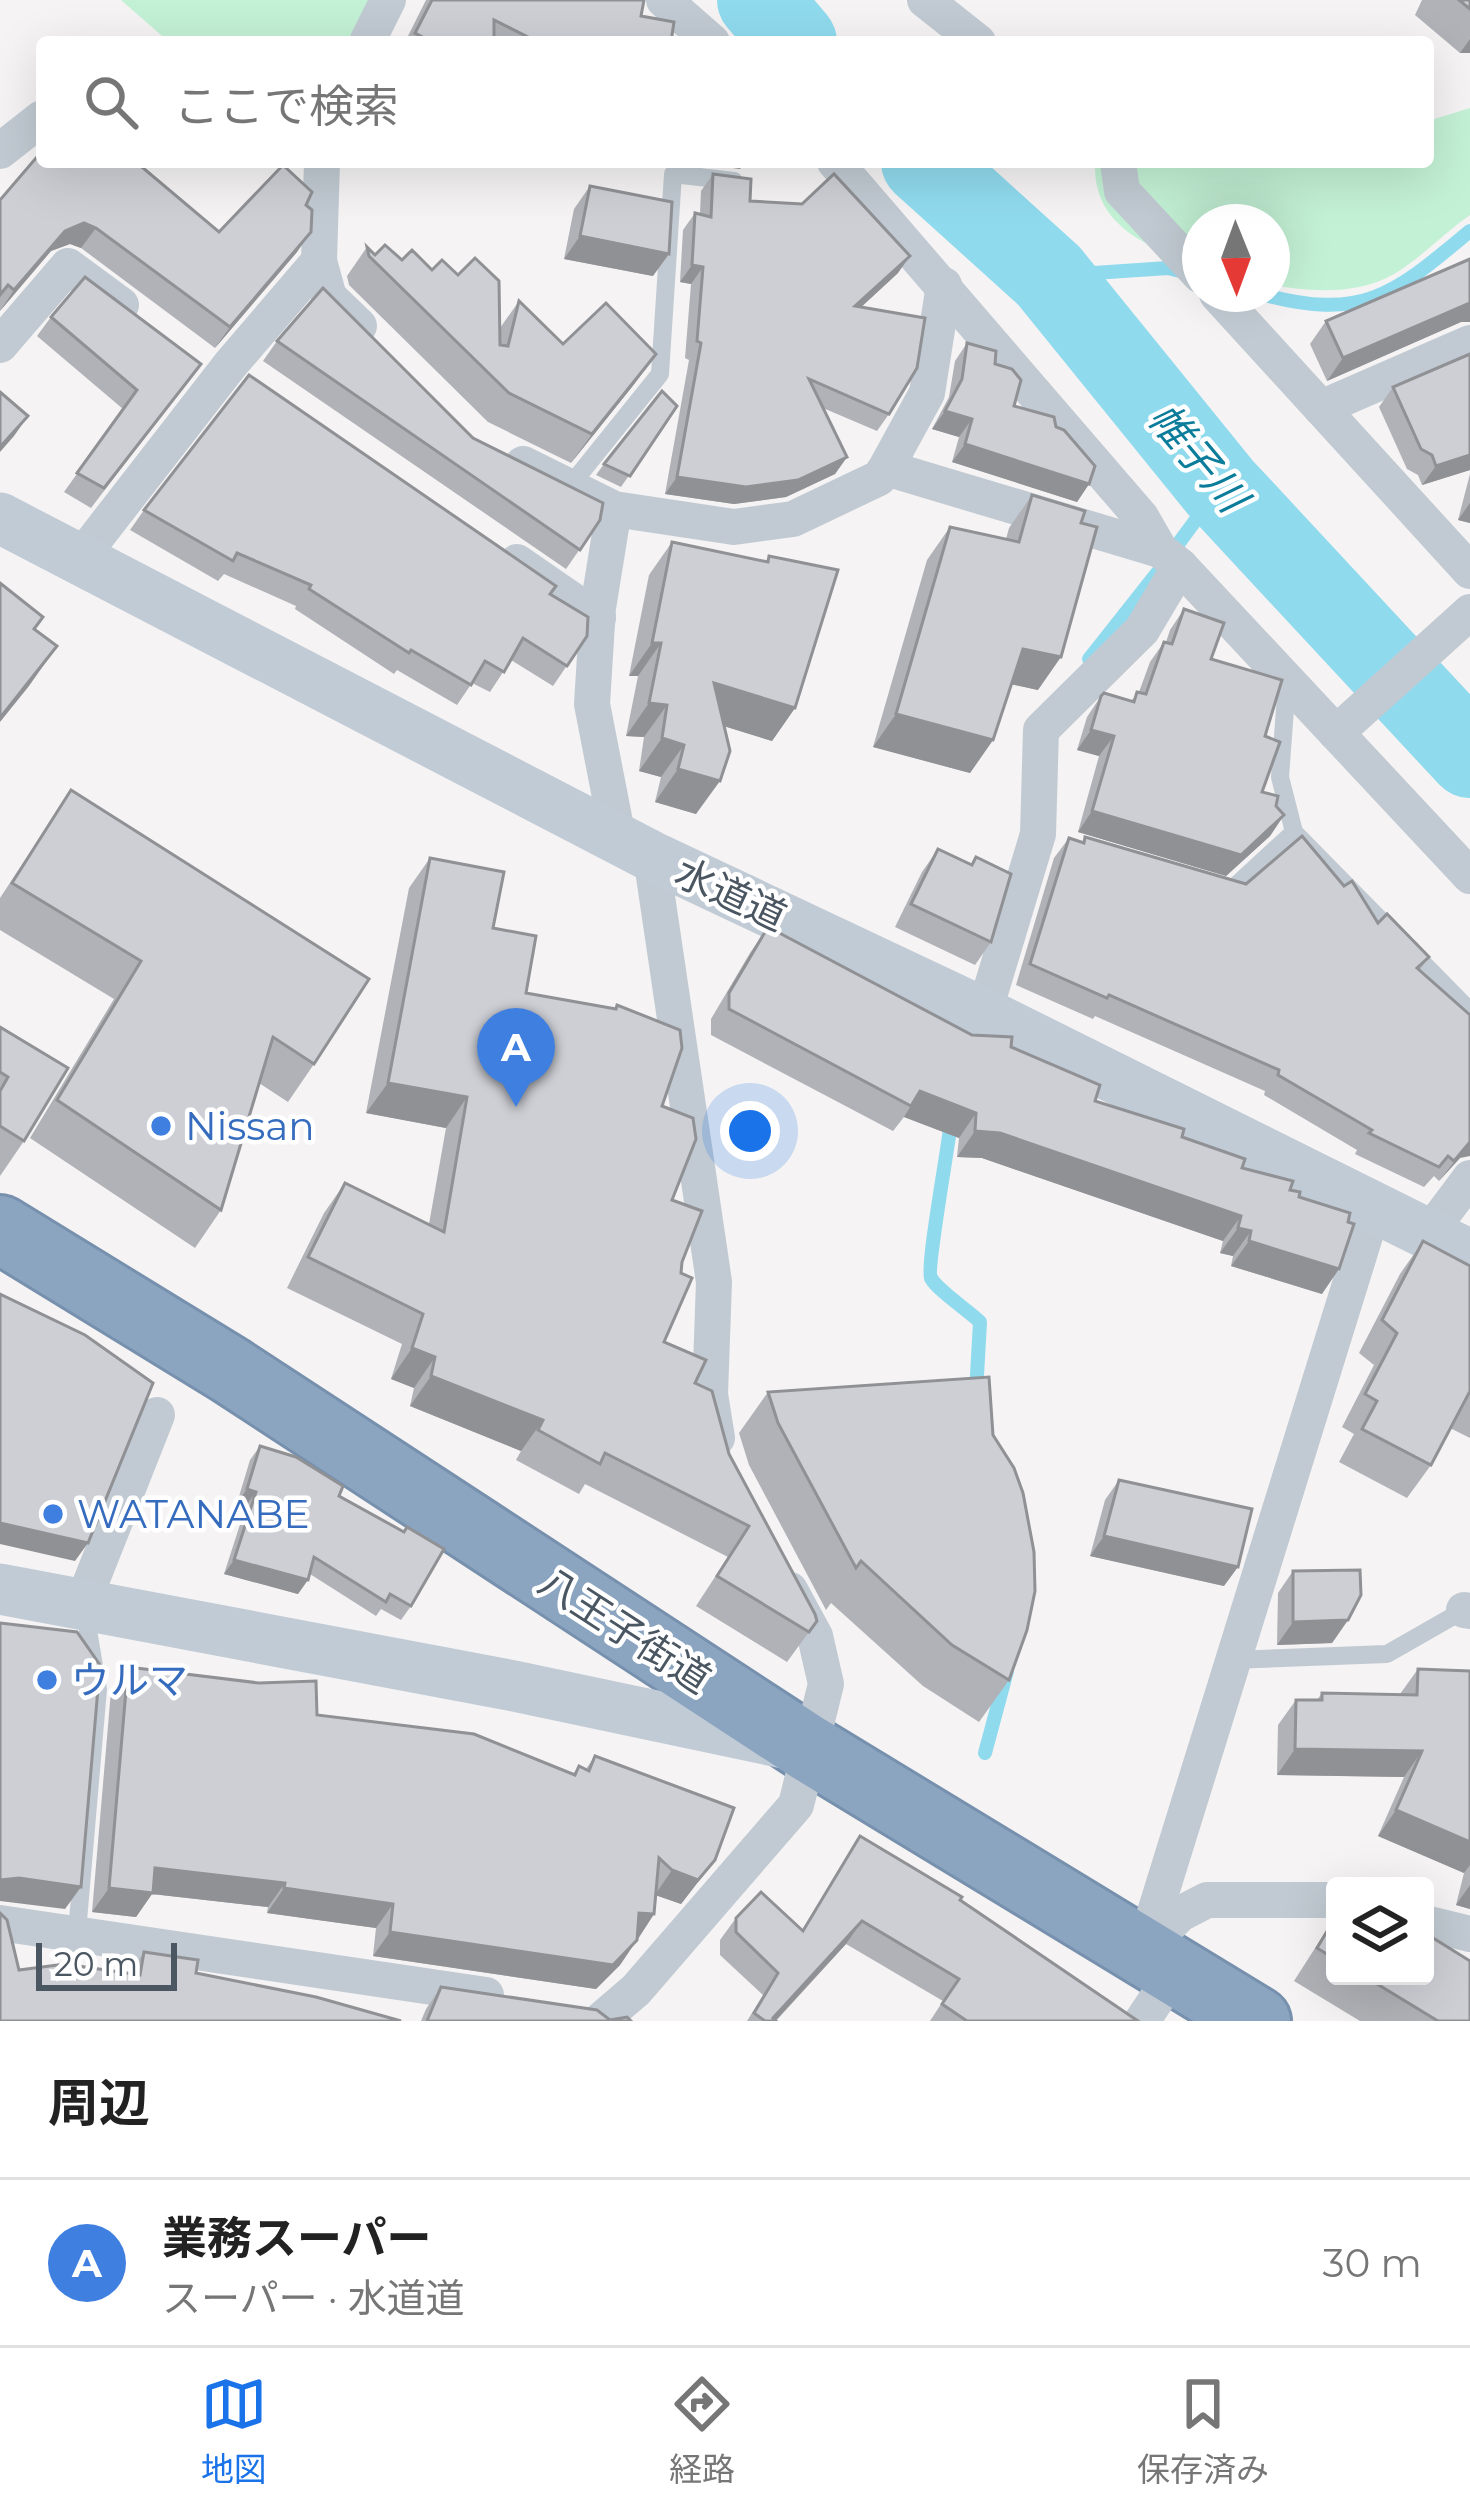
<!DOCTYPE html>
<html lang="ja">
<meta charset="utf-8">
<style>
body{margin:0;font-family:Montserrat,"Noto Sans JP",sans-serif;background:#f2f2f2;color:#222}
.controls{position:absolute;right:36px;bottom:36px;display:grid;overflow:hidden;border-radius:12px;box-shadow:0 12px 48px #0002}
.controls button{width:108px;height:108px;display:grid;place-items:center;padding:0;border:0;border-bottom:3px solid #e0e0e0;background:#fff;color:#222;font:60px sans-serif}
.compass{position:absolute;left:1182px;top:204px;width:108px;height:108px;border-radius:50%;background:#fff;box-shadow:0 12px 48px #0002;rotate:179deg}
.scale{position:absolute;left:36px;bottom:30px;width:141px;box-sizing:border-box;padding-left:12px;border:6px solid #4a5661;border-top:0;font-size:33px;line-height:42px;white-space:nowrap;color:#4a5661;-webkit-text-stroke:9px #fff;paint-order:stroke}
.you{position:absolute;left:750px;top:1131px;width:42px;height:42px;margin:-30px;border:9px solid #fff;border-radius:50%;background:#1a73e8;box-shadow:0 0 0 18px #1a73e833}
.badge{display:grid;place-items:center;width:78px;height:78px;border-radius:50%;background:#1a73e8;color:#fff;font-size:39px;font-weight:700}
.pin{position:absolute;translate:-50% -99px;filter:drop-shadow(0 3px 6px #0008)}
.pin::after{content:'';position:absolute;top:63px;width:42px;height:36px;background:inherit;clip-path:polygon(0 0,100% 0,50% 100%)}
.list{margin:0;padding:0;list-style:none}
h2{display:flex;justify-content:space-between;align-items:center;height:156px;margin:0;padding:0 48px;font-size:51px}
h2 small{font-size:39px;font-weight:400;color:#767676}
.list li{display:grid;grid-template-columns:78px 1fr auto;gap:36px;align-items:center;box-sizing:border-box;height:168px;padding:0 48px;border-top:3px solid #e0e0e0}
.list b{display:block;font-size:45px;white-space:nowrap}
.list p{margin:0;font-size:39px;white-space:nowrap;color:#767676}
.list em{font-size:39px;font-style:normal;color:#767676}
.icon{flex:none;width:66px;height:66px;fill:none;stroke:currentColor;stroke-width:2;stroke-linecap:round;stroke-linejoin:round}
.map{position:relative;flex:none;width:1470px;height:2021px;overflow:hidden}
.search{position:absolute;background:#fff;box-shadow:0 12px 48px #0002;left:36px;right:36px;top:36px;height:132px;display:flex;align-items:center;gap:30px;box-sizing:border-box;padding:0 42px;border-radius:12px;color:#767676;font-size:45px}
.sheet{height:324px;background:#fff}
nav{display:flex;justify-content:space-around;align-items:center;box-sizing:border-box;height:168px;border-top:3px solid #e0e0e0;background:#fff;font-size:33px;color:#767676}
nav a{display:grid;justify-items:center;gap:6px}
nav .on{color:#1a73e8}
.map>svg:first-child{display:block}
.green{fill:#c3f1d5}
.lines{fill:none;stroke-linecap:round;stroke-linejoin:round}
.stream{stroke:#90daee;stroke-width:14}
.river{stroke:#90daee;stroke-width:84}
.highway-casing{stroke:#7690ad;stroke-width:72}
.lane{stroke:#c1cad2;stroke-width:18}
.street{stroke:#c1cad2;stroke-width:36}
.secondary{stroke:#c1cbd6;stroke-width:51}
.highway{stroke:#8ba5c1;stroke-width:66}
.wall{fill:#b0b2b7}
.shaded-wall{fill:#909195}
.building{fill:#cdcfd5;stroke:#909195;stroke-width:3}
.shop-dot{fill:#3f7fe0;stroke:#fff;stroke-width:4.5}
.labels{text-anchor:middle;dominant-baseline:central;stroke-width:9;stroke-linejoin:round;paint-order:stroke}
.street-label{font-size:39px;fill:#4a5661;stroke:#fff}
.shop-label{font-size:39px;fill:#366cbe;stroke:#fff;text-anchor:start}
.water-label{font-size:42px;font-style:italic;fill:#0c7c9b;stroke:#fff}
</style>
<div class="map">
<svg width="1470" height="2021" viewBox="0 0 1470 2021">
<rect width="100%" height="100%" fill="#f5f3f3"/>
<g class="green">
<path d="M121,0H370L347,42H169Z"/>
<path d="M1470,108V215C1444,233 1421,258 1394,274C1357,295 1311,292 1272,285V222H1200V265C1148,248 1092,226 1095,162H1428V121Z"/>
</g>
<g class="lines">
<g class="stream">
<path d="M1049,276L1168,268L1184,272"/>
<path d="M1261,294C1364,322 1394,294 1470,231"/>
<path d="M1170,555L1220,487"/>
<path d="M1089,659L1157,573"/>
<path d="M951,1121C949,1144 926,1268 931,1278C937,1290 969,1311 980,1322L976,1393"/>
<path d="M985,1753L1007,1671"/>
</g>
<g class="river">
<path d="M759,0L795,42"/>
<path d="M923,162L1049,276L1220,487L1470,756"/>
</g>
<g class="highway-casing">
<path id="highway" d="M0,1229L230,1370L808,1748L1257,2021"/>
</g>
<g class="lane">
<path d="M570,486L660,374L673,174L734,181"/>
<path d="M1287,682L1280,777L1294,832L1470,1011"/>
<path d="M1220,888L1230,891L1294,832"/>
<path d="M1231,1660L1387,1654L1464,1610"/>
<path d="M77,1932L98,1689L85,1613"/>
</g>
<g class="street">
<path d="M664,0L712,42"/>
<path d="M925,0L978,42"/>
<path d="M367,42L388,0"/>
<path d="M0,151L42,118"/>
<path d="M835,162L1141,517L1160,550L1180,566L1470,876"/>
<path d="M1118,162L1122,191L1200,275"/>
<path d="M319,261L329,297L359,326"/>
<path d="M1217,294L1470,571"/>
<path d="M0,345L68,266L121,305"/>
<path d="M1321,408L1470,343"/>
<path d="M523,464L614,509L734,527L793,519L879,478L886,468L927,393L944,285"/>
<path d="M886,468L1160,550"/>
<path d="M614,509L598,608L592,704L618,838"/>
<path d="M81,557L230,365L319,261L322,162"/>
<path d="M517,562L598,618"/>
<path d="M1336,733L1470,612"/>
<path d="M651,856L714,1282L710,1394L717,1438"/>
<path d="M984,1013L1038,834L1041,730L1142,630L1180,566"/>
<path d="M1428,1234L1470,1178"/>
<path d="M83,1602L157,1415"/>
<path d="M1464,1610L1470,1611"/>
<path d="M0,1923L486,1995"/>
<path d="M1425,1923L1470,1934"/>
<path d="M1146,1948L1180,1914L1207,1900H1335"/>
<path d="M1143,1951L1374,1207"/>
<path d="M600,2021L636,1990L796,1805L826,1684L815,1636L790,1590"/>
<path d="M1142,2021L1176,1970"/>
</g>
<g class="secondary">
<path d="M0,518L651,856L984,1013L1470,1255"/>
<path d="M0,1589L514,1686L784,1743"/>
</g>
<use href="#highway" class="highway"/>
</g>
<g class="wall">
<path d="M426,0H644L641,16L671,42H405Z"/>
<path d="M1422,0H1470V53H1460L1415,15Z"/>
<path d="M713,174L750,201L898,273L861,307L889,414L877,431L823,408L847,457L835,474L786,497L734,504L665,494L689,360L685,358L691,284L680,282L683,230L695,213L700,214L701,191Z"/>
<path d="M590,186L653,276L564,259L574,209Z"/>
<path d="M0,200L219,232L306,205L297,252L215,348L81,248L70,244L51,251L0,311Z"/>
<path d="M367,247L375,255L402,260L432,270L500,328L519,301L563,344L635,383L571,463L488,422L349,285L347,276Z"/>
<path d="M1470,259V322H1461L1327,381L1310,344L1326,321Z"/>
<path d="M51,317L201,364L91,508L64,492L123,409L37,336Z"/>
<path d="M277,341L473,438L600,520L566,569L263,361Z"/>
<path d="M967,343L995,364L1014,406L1056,427L1089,484L1077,502L952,462L959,437L932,429L949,397L955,361Z"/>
<path d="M1470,354V470L1422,485L1418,475L1407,469L1379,407L1393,387Z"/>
<path d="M677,406L621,487L596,475L604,464Z"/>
<path d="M1470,474V523L1458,520Z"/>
<path d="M1032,495L1038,690L1012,684L993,740L970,773L873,747L927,560L950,527L1006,539L1009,528Z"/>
<path d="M144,510L550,594L587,636L553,686L511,660L490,692L472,683L457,705L397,670L394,674L295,609L296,606L224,574L218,581L130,530Z"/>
<path d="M672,542L766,561L769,556L795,708L772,741L724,726L696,814L655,802L661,777L639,771L644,737L626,736L638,676H629L649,575Z"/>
<path d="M1184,609L1211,659L1265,736L1262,792L1284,815L1270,836L1226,876L1078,832L1099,756L1077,750L1087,717L1101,696L1131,701L1139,692L1150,662L1164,642H1166L1170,630Z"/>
<path d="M71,790L314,1064L288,1102L259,1083L221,1210L195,1248L30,1138L114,999L0,930V898Z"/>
<path d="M1085,837L1378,923L1429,957L1420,970L1460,1158L1439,1181L1434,1176L1424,1187L1355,1154L1357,1150L1264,1095L1265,1091L1095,1016L1093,1019L1016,985L1054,858L1069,838L1082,842Z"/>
<path d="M938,849L991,942L975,965L895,927L922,872Z"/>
<path d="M430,858L493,928L526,993L662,1106L672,1200L682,1262L664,1342L695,1383L729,1454L817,1621L787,1662L696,1606L728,1557L585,1484L579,1494L516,1460L521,1451L410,1406L414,1388L391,1379L402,1344L287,1288L324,1213L345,1183L429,1224L446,1128L366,1113L409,888Z"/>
<path d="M768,927L972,1035L1011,1047L1095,1101L1182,1137L1242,1168L1290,1190L1299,1197L1322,1294L1231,1266L1233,1256L1220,1253L1223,1241L982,1158L957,1157L959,1138L904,1117L893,1131L711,1035V1019L750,953Z"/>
<path d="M0,1027L24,1141L0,1176Z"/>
<path d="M1423,1241L1470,1266V1438L1450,1428L1431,1465L1407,1498L1339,1462L1354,1434L1342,1427L1374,1365L1359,1353L1400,1274Z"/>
<path d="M768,1392L1009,1680L979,1722L923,1686L831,1603L826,1610L749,1465L739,1433Z"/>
<path d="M260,1446L339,1496L411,1606L401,1620L381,1609L376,1616L310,1574L298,1594L224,1574L246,1506L237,1503L250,1460Z"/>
<path d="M1119,1480L1224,1586L1090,1556L1105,1500Z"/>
<path d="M1293,1571L1348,1620L1332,1643L1277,1645L1278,1593Z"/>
<path d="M128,1667L317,1715L573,1774L579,1766L586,1769L595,1756L715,1860L681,1904L656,1895L654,1914L620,1965L596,1989L373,1956L376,1928L267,1913L268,1907L152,1894L136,1917L92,1912L111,1691Z"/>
<path d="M1418,1669L1470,1671V1909L1456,1905L1464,1873L1378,1836L1404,1777L1277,1775L1278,1725L1296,1700H1317L1322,1693L1400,1694Z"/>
<path d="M860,1836L960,1900L1138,2021H930L943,2001L846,1944L776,2021H747L763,1995L720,1955V1940L736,1918L802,1930Z"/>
<path d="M1335,1917V1976H1425L1470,2021H1360L1294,1981Z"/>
<path d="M144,1952L196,1973L401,2021L19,1970L129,1974Z"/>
<path d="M441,1987L610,2020L631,2021H421L426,2009Z"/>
</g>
<g class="shaded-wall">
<path d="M1470,39V53H1460Z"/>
<path d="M704,162H745L740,169L703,164Z"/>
<path d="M84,223L96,228L81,248L70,244L51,251L0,311L14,290L65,231Z"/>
<path d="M311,232L297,252L215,348L230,327Z"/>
<path d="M580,236L669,254L653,276L564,259Z"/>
<path d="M910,256L898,273L844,323L855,306Z"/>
<path d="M692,265L703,267L691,284L680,282Z"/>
<path d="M1470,303V322H1461L1327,381L1343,358Z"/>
<path d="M656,354L635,383L571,463L592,434Z"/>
<path d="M945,411L972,419L959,437L932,429Z"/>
<path d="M28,416L14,436L0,452V447Z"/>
<path d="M965,444L1089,484L1077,502L952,462Z"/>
<path d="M1470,455V470L1422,485L1436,466Z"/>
<path d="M847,457L835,474L786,497L734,504L665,494L677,477Z"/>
<path d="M1470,503V523L1458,520Z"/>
<path d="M652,643H661L638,676H629Z"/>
<path d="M57,646L29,686L0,722V718Z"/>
<path d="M1023,649L1061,657L1038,690L1000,682Z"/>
<path d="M714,683L795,708L772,741L691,716Z"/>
<path d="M649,703L667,705L644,737L626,736Z"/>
<path d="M896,714L993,740L970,773L873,747Z"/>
<path d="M1091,730L1114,736L1099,756L1077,750Z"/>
<path d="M662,738L684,745L661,777L639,771Z"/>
<path d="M678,769L720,781L696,814L655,802Z"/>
<path d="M1092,811L1284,815L1270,836L1226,876L1078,832Z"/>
<path d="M388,1083L467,1097L446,1128L366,1113Z"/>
<path d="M920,1091L976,1113L959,1138L904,1117Z"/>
<path d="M975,1131L1000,1133L1241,1216L1223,1241L982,1158L957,1157Z"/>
<path d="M1470,1142V1156L1460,1158L1439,1181Z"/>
<path d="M1238,1228L1251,1231L1233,1256L1220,1253Z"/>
<path d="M1249,1241L1339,1269L1322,1294L1231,1266Z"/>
<path d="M412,1348L435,1357L414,1388L391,1379Z"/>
<path d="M431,1376L543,1420L521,1451L410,1406Z"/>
<path d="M247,1489L256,1492L246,1506L237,1503Z"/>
<path d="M0,1523L88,1543L75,1561L0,1544Z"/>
<path d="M1104,1536L1238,1567L1224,1586L1090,1556Z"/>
<path d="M234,1560L308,1580L298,1594L224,1574Z"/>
<path d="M1348,1620L1332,1643L1277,1645L1293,1622Z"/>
<path d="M1295,1749L1422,1751L1404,1777L1277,1775Z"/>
<path d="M1396,1810L1470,1842V1865L1464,1873L1378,1836Z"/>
<path d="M715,1860L681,1904L655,1895L672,1870Z"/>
<path d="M155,1868L285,1883L268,1907L152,1894L136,1917L92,1912L109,1888Z"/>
<path d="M19,1878L81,1887L65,1909L0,1901V1880Z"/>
<path d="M1470,1885V1909L1456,1905Z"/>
<path d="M284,1888L393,1904L376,1928L267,1913Z"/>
<path d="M639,1913L654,1914L638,1939Z"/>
<path d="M862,1921L846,1944L775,2021H771Z"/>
<path d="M390,1932L637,1940L620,1965L596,1989L373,1956Z"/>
</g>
<g class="building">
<path d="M432,0H644L641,16L674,22L671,42H538L494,20V42H432L415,33Z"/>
<path d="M1459,0H1470V9Z"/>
<path d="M42,151V162H127L131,166L136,162L219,232L283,165L312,192L306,205L312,210L311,232L230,327L96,228L84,223L65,231L14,290L8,285L0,295V200Z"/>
<path d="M713,174L751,179L750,201L802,204L834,174L910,256L855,306L925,318L917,368L889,414L809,379L847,457L798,480L746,487L677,477L701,343L697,341L703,267L692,265L695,213L711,217Z"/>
<path d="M590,186L672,202L669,254L580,236Z"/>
<path d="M385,245L402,260L412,250L432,270L442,260L458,275L475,258L499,281L500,345L508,346L519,301L563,344L606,303L656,354L592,434L509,393L369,256L367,247L375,255Z"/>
<path d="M1470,259V303L1343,358L1326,321Z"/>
<path d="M85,277L201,364L104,488L77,473L137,390L51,317Z"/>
<path d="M323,288L473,438L603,503L600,520L580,550L277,341Z"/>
<path d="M967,343L996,351L995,364L1012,369L1021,380L1014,406L1054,417L1056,427L1064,430L1095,466L1089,484L965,444L972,419L945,411L962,379Z"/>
<path d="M1470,354V455L1436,466L1432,455L1421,449L1393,387Z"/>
<path d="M249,375L556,586L550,594L588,617L587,636L567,666L523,638L504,672L485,661L471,685L411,650L409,653L309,589L311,585L237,553L233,561L144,510Z"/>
<path d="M662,391L677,406L630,476L604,464Z"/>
<path d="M0,392L28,416L0,447Z"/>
<path d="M1032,495L1085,511L1081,523L1097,527L1061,657L1023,649L993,740L896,714L950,527L1019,542Z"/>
<path d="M672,542L768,562L769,556L838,570L795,708L714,683L730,751L720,781L678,769L684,745L662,738L667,705L649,703L661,643H652Z"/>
<path d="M0,583L43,617L34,629L57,646L0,718Z"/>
<path d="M1184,609L1224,623L1211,659L1282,680L1265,736L1280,742L1262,792L1278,796L1276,806L1284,815L1241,855L1092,811L1114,736L1091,730L1101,696L1104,693L1134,702L1137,692L1146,694L1164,642L1172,644Z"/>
<path d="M71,790L369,979L314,1064L273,1037L221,1210L57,1100L141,961L12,883Z"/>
<path d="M1302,836L1344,886L1352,881L1378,923L1387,914L1429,957L1417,968L1470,1015V1142L1454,1161L1448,1156L1439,1167L1369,1133L1372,1130L1278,1075L1279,1070L1109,995L1107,998L1030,964L1069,838L1084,843L1085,837L1246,884Z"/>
<path d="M938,849L972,865L976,857L1011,874L991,942L911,904Z"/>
<path d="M430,858L504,872L493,928L536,936L526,993L616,1009L617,1005L680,1030L682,1048L662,1106L693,1118L696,1139L672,1200L702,1211L682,1262L681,1273L692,1278L664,1342L706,1360L695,1383L712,1391L729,1454L815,1614L817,1621L809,1632L717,1576L749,1526L605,1453L600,1464L538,1430L543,1420L431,1376L435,1357L412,1348L423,1314L308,1257L345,1183L444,1232L467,1097L388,1083Z"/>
<path d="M768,927L972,1035L1012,1037L1011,1047L1100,1085L1095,1101L1184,1129L1182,1137L1245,1159L1242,1168L1293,1181L1290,1190L1300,1192L1299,1197L1350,1213L1348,1222L1354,1224L1339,1269L1249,1241L1251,1231L1238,1228L1241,1216L1000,1133L975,1131L976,1113L920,1091L911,1106L729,1009V993Z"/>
<path d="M0,1027L68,1068L24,1141L0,1126V1091L8,1077L0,1072Z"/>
<path d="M1423,1241L1470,1266V1393H1469L1431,1465L1362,1429L1377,1401L1365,1394L1397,1333L1382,1320Z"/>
<path d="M0,1294L85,1335L153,1383L88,1543L0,1523Z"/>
<path d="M989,1377L993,1435L1014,1468L1023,1493L1034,1552L1035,1591L1027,1630L1009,1680L952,1645L861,1561L856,1568L778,1423L768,1392Z"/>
<path d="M260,1446L296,1457L343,1486L339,1496L404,1532L407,1527L444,1549L411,1606L390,1594L386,1602L314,1557L308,1580L234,1560L256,1492L247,1489Z"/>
<path d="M1119,1480L1252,1509L1238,1567L1104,1536Z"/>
<path d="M1360,1570L1361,1595L1348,1620L1293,1622V1571Z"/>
<path d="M0,1623L77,1632L100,1665L81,1887L19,1878L0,1880Z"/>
<path d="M128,1667L259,1683L316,1681L317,1715L474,1734L575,1775L579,1766L589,1771L595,1756L734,1808L715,1860L698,1880L672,1870L659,1858L654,1914L639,1913L637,1940L613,1965L390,1932L393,1904L284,1888L285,1883L155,1868L153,1893L109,1888Z"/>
<path d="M1418,1669L1470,1671V1842L1396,1810L1422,1751L1295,1749L1296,1700H1322V1693L1417,1695Z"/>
<path d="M860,1836L962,1897L960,1900L1138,2021H967L942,2004L959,1979L862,1921L773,2018L776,2021H765L754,2013L778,1973L736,1932V1918L761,1892L803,1931Z"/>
<path d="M0,1913L7,1920L19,1970L65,1964L140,1975L144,1952L198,1960L196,1973L316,1997L401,2021H0Z"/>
<path d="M1335,1918V1959L1317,1948Z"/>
<path d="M1425,1933L1470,1961V2021H1438L1364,1976H1425Z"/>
<path d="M441,1987L597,2010L610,2020L627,2017L631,2021H427Z"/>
</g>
<g class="shop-dot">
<circle cx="161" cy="1126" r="12"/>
<circle cx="53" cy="1514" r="12"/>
<circle cx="47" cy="1680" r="12"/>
</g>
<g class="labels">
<g class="street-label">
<text transform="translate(731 894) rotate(25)">水道道</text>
<text transform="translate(625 1630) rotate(33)">八王子街道</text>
</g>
<g class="shop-label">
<text x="185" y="1126">Nissan</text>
<text x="77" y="1514">WATANABE</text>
<text x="71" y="1680">ウルマ</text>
</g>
<g class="water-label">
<text transform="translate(1198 457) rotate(50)">帷子川</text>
</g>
</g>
</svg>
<div class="controls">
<button><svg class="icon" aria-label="layers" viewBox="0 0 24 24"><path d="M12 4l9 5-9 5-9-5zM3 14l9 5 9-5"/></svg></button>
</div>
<svg class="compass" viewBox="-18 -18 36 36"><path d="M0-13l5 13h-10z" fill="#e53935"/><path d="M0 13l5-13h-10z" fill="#767676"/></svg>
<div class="scale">20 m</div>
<div class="you"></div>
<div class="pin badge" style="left:516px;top:1107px;background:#3f7fe0">A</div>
<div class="search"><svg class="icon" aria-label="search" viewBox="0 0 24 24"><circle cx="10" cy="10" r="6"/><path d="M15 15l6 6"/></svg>ここで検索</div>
</div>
<section class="sheet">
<h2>周辺<small></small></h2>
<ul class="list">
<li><span class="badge" style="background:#3f7fe0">A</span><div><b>業務スーパー</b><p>スーパー · 水道道</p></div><em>30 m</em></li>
</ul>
</section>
<nav>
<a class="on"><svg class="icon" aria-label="map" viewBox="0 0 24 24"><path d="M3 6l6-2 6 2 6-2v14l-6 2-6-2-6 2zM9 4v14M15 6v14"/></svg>地図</a>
<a><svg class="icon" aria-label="directions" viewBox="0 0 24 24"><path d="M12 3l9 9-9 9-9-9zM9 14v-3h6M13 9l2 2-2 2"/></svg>経路</a>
<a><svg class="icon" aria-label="saved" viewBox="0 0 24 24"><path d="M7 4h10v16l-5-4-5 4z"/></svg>保存済み</a>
</nav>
